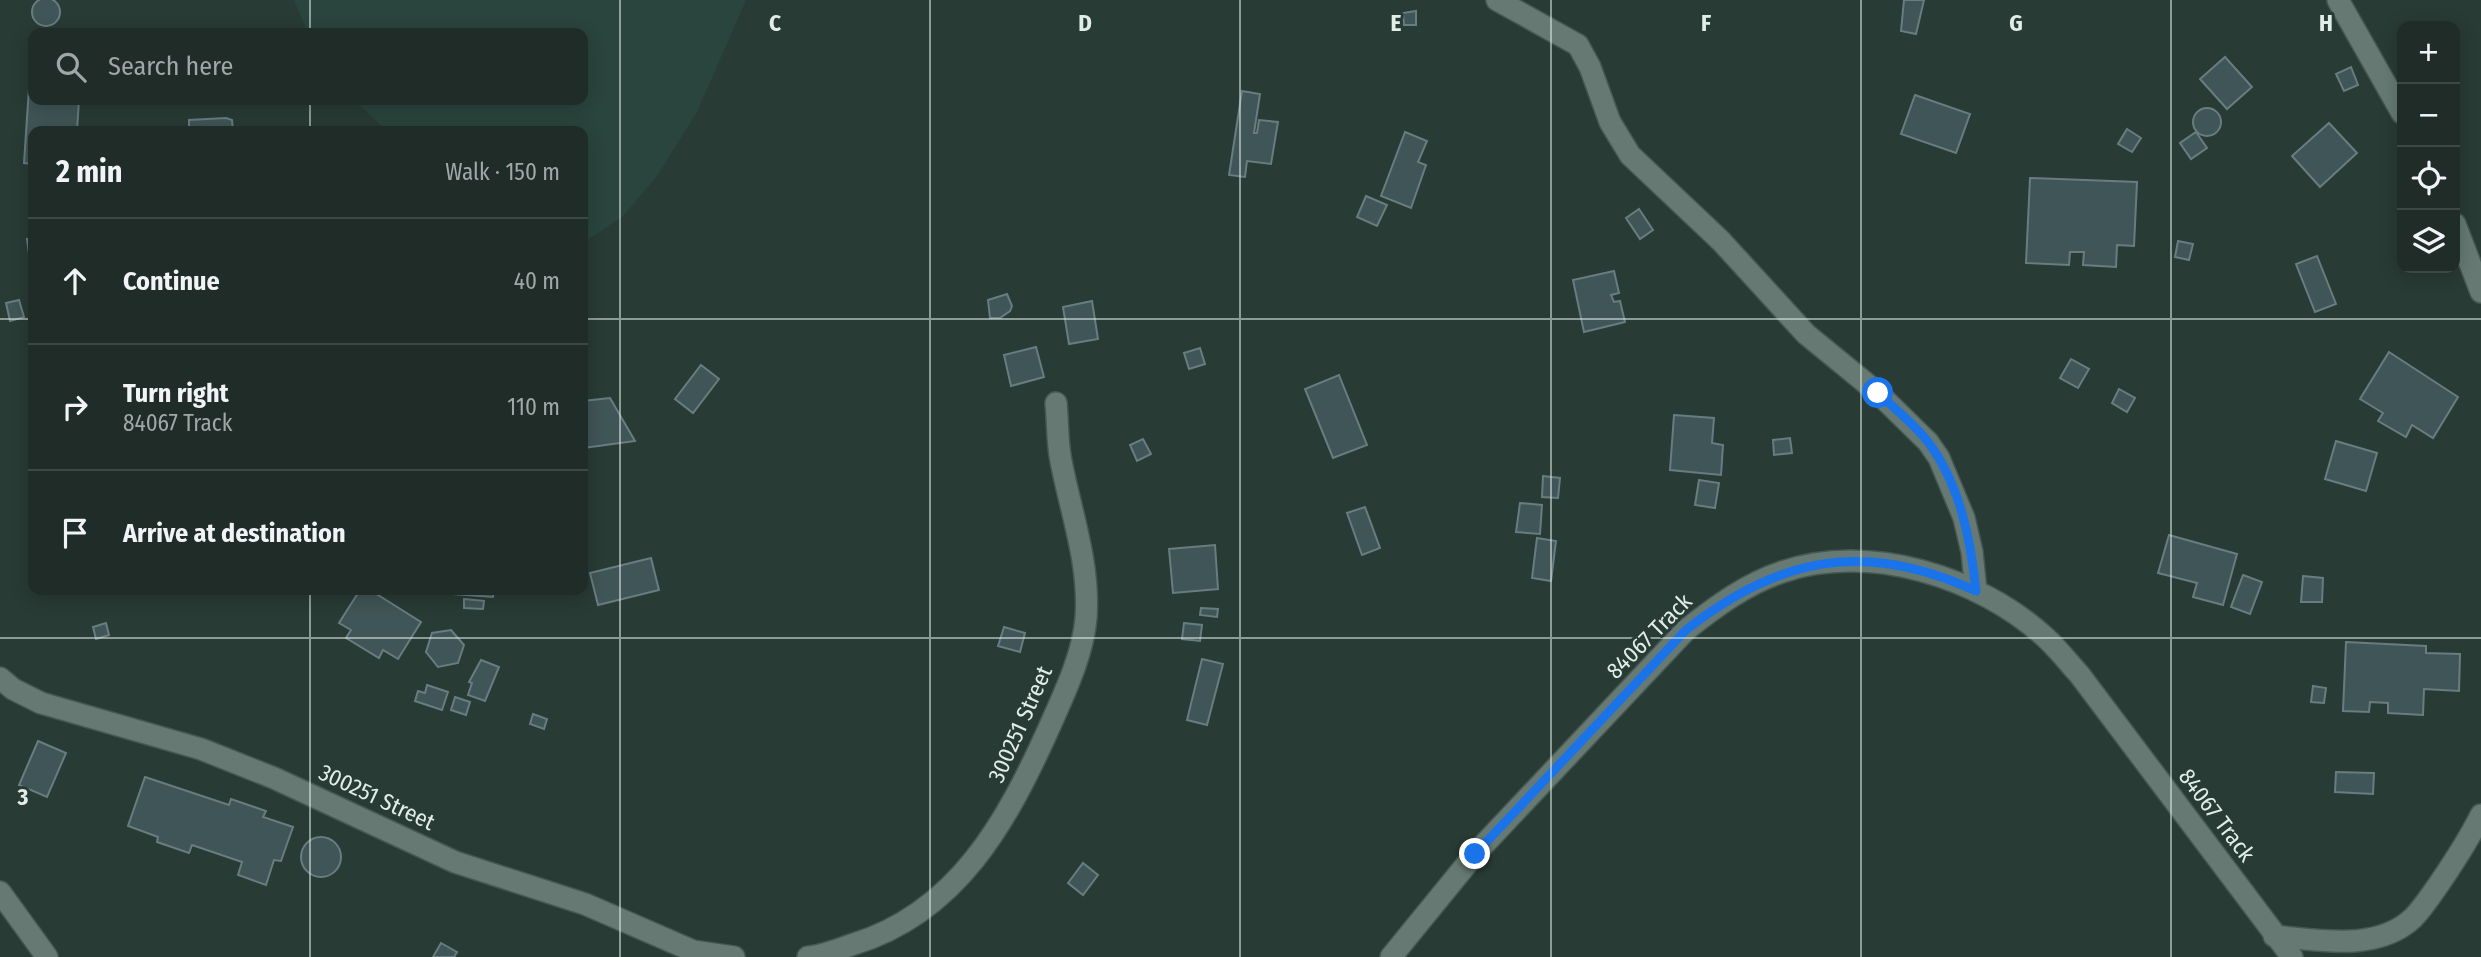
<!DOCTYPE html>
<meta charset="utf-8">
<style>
body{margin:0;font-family:"Fira Sans Condensed",sans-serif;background:#273430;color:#f1f3f6}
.controls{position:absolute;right:21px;top:21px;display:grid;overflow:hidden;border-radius:14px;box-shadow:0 4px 18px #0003}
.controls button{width:63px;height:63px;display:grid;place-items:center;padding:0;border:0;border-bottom:2px solid #3c4845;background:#1f2c28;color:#f1f3f6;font:35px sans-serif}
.stop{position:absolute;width:21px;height:21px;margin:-16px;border:5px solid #1a73e8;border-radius:50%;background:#fff}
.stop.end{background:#1a73e8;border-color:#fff;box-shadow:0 2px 7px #0008}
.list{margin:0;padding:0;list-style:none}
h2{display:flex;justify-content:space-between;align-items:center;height:91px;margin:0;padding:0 28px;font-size:30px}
h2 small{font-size:23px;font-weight:400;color:#a1a7a8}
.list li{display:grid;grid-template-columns:46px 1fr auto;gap:21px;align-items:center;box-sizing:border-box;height:126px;padding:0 28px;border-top:2px solid #3c4845}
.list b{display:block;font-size:26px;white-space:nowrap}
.list p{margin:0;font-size:23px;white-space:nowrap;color:#a1a7a8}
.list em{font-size:23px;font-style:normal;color:#a1a7a8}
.icon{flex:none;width:38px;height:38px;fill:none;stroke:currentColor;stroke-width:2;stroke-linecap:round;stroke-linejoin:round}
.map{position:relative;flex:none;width:2481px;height:957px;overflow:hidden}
.search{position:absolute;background:#1f2c28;box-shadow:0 4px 18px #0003;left:28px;top:28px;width:560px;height:77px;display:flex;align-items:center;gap:18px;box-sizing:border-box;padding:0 24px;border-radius:14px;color:#a1a7a8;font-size:26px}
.panel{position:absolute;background:#1f2c28;box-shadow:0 4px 18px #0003;left:28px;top:126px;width:560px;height:469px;border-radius:14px}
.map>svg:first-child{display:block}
.built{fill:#2a453d}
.building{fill:#405557;stroke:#677d80;stroke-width:2}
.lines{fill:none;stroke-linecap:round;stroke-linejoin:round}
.minor-casing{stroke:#475752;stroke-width:24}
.minor{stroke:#667a73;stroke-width:21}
.route{stroke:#1a73e8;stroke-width:9}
.grid{fill:none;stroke:#e2ede9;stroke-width:2;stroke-opacity:0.55}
.labels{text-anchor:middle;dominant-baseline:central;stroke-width:6;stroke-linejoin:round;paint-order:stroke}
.street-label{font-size:23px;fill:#e2ede9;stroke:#293b35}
.grid-label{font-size:23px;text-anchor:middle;font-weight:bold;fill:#e2ede9;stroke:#293b35;stroke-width:6;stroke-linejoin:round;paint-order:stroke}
</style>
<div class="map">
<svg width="2481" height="957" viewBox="0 0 2481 957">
<rect width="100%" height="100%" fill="#293b35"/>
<path class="built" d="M294,0H746L697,112L657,176L623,216L583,243V131H387L354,100H583V33H308Z"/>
<g class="building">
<circle cx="46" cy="12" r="14"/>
<path d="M1904,0H1924L1916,34L1901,31Z"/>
<path d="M1416,11V25H1404L1403,13Z"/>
<path d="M2225,57L2252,87L2227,109L2200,79Z"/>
<path d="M2351,67L2358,85L2344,91L2336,74Z"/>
<path d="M29,88L33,89V100H79L77,131H33V164L24,163Z"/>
<path d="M1242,91L1260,94L1254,133H1257L1259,120L1278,122L1271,164L1247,161L1245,177L1229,175Z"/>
<path d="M1915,95L1970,114L1956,153L1901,134Z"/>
<circle cx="2207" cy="122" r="14"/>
<path d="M226,118L232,120L233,131H189V120Z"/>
<path d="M2329,123L2357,153L2320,187L2292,156Z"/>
<path d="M2127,129L2141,138L2132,152L2118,144Z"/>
<path d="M1405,132L1427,141L1418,162L1426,165L1411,208L1381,196Z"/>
<path d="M2196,132L2207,148L2191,159L2180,143Z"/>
<path d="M2030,178L2137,182L2134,246L2117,245L2116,267L2083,265L2084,252H2070L2069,265L2026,263Z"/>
<path d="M1366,196L1387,205L1377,226L1357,217Z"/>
<path d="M1639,209L1653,230L1640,239L1626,218Z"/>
<path d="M27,239H33V267L31,268Z"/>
<path d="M2178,241L2193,244L2189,260L2175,257Z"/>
<path d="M2317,256L2336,304L2315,312L2296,264Z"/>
<path d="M1614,271L1619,293L1611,295L1614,302L1620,301L1625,322L1584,332L1573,280Z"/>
<path d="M1007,294L1012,306L1010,311L1000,318H990L988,300Z"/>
<path d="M19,300L24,317L10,321L6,303Z"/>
<path d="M1092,301L1098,339L1069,344L1063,307Z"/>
<path d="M1036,347L1044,377L1011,386L1004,355Z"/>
<path d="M1200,348L1205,364L1189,369L1184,353Z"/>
<path d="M2389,352L2458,397L2433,438L2412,425L2406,437L2378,421L2383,413L2360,399Z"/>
<path d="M2071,359L2089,369L2078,388L2060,378Z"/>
<path d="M701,365L719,379L693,413L675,399Z"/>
<path d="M1339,375L1367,445L1333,458L1305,389Z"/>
<path d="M2119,389L2135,398L2127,412L2112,403Z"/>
<path d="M610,398L635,441L583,448V401Z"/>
<path d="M1674,415L1714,418L1712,443L1723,445L1721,475L1670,470Z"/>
<path d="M1790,438L1792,453L1774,455L1773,440Z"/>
<path d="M1143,439L1151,454L1137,461L1130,445Z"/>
<path d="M2336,441L2377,453L2366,491L2325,479Z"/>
<path d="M1543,476L1560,478L1558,498L1542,497Z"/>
<path d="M1699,480L1719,483L1715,508L1695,505Z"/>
<path d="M1520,503L1542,505L1540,534L1516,532Z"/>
<path d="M1365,507L1380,548L1362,555L1347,513Z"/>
<path d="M2169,535L2237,554L2223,605L2193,597L2197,583L2158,573Z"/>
<path d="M1537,538L1556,541L1551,581L1532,578Z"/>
<path d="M1215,545L1218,589L1173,593L1169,549Z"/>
<path d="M651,558L659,590L598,605L590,573Z"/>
<path d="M2243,575L2262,582L2250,614L2231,607Z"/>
<path d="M2303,576L2323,578L2322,602H2301Z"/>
<path d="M360,590H370L421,622L398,659L383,650L379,658L346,638L351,630L339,623Z"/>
<path d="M454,590H494L493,597L453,594Z"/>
<path d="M464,599L484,601L483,609L464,608Z"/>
<path d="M1201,608L1218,609L1217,617L1200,615Z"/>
<path d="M106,623L109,635L96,639L93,627Z"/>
<path d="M1184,623L1202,625L1200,641L1182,639Z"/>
<path d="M1004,627L1025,633L1020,652L998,646Z"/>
<path d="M451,630L464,645L458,663L438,667L426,652L432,633Z"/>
<path d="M2346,642L2426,646V653L2460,654L2459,691L2424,689L2423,715L2388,713V703L2370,702L2369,712L2343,711Z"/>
<path d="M1202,659L1223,664L1207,725L1187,720Z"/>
<path d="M481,660L499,667L485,701L468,695L472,683L469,682Z"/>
<path d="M427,685L448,692L442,710L415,701L418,691L425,693Z"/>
<path d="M2313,686L2326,688L2324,703L2311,702Z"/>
<path d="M455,697L470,702L466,715L451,710Z"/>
<path d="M533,714L547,719L544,729L530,724Z"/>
<path d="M38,741L66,753L47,797L19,785Z"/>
<path d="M2336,772L2374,773L2373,794L2335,792Z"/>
<path d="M145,777L229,805L231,799L266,811L263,817L293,827L281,861L274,860L266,885L238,875L242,862L192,845L189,853L157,842L158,837L128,826Z"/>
<circle cx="321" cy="857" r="20"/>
<path d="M1083,863L1098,875L1083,895L1068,883Z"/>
<path d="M441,943L457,952L454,957H433Z"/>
</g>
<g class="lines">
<g class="minor-casing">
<g id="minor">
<path d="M1497,0L1578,45L1590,67L1610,122L1630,155L1721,241L1806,334L1878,393L1928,442L1939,458L1964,518L1972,552L1976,591"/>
<path d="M2338,0L2402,113"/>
<path d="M2455,224L2481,292"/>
<path d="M0,678L13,689L41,703L201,749L274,778L455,862L585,904L693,951L734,957"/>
<path d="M0,892L47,957"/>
<path d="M2274,936C2319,940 2377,952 2413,918C2423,908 2431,895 2439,884C2454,862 2469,839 2481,815"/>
<path d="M808,957C823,956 839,949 854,944C958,912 1007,821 1049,728C1064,694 1083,655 1086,618C1090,564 1071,513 1061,461C1057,442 1058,422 1056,403"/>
<path d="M1391,957L1475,854L1686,630C1715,607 1746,584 1782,572C1869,542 1980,577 2046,638C2058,649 2068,662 2079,674L2292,957"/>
</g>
</g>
<use href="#minor" class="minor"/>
</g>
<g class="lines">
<path class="route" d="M1475,854L1686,630C1780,556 1866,540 1976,591C1971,541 1960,484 1928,442C1914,424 1895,409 1878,393"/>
</g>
<path class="grid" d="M310,0V33M620,0V957M930,0V957M1240,0V957M1551,0V957M1861,0V957M2171,0V957M310,100V131M0,319H33M583,319H2481M310,590V957M0,638H2481"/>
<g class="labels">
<g class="street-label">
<text transform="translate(1649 636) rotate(-45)">84067 Track</text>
<text transform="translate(1020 724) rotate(-66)">300251 Street</text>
<text transform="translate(377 797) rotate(25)">300251 Street</text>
<text transform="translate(2217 815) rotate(53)">84067 Track</text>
</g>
</g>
<g class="grid-label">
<text x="775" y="31">C</text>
<text x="1085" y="31">D</text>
<text x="1396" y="31">E</text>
<text x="1706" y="31">F</text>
<text x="2016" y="31">G</text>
<text x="2326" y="31">H</text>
<text x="23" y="805">3</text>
</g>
</svg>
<div class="controls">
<button>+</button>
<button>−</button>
<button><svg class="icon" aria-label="locate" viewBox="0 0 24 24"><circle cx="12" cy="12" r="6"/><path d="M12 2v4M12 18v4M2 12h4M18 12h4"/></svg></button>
<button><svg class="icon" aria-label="layers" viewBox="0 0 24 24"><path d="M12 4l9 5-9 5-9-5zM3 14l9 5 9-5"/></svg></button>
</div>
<div class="stop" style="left:1878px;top:393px"></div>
<div class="stop end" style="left:1475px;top:854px"></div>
<div class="search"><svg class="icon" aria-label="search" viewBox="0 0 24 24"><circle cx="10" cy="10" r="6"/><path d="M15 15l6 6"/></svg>Search here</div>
<section class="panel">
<h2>2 min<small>Walk · 150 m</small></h2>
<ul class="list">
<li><svg class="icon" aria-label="ahead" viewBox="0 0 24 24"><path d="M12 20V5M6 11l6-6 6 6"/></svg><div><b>Continue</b></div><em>40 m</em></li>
<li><svg class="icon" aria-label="right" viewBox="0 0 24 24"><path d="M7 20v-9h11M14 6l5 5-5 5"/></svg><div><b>Turn right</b><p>84067 Track</p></div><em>110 m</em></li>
<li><svg class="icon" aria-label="arrive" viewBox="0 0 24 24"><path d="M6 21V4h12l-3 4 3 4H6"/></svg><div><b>Arrive at destination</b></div></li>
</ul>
</section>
</div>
